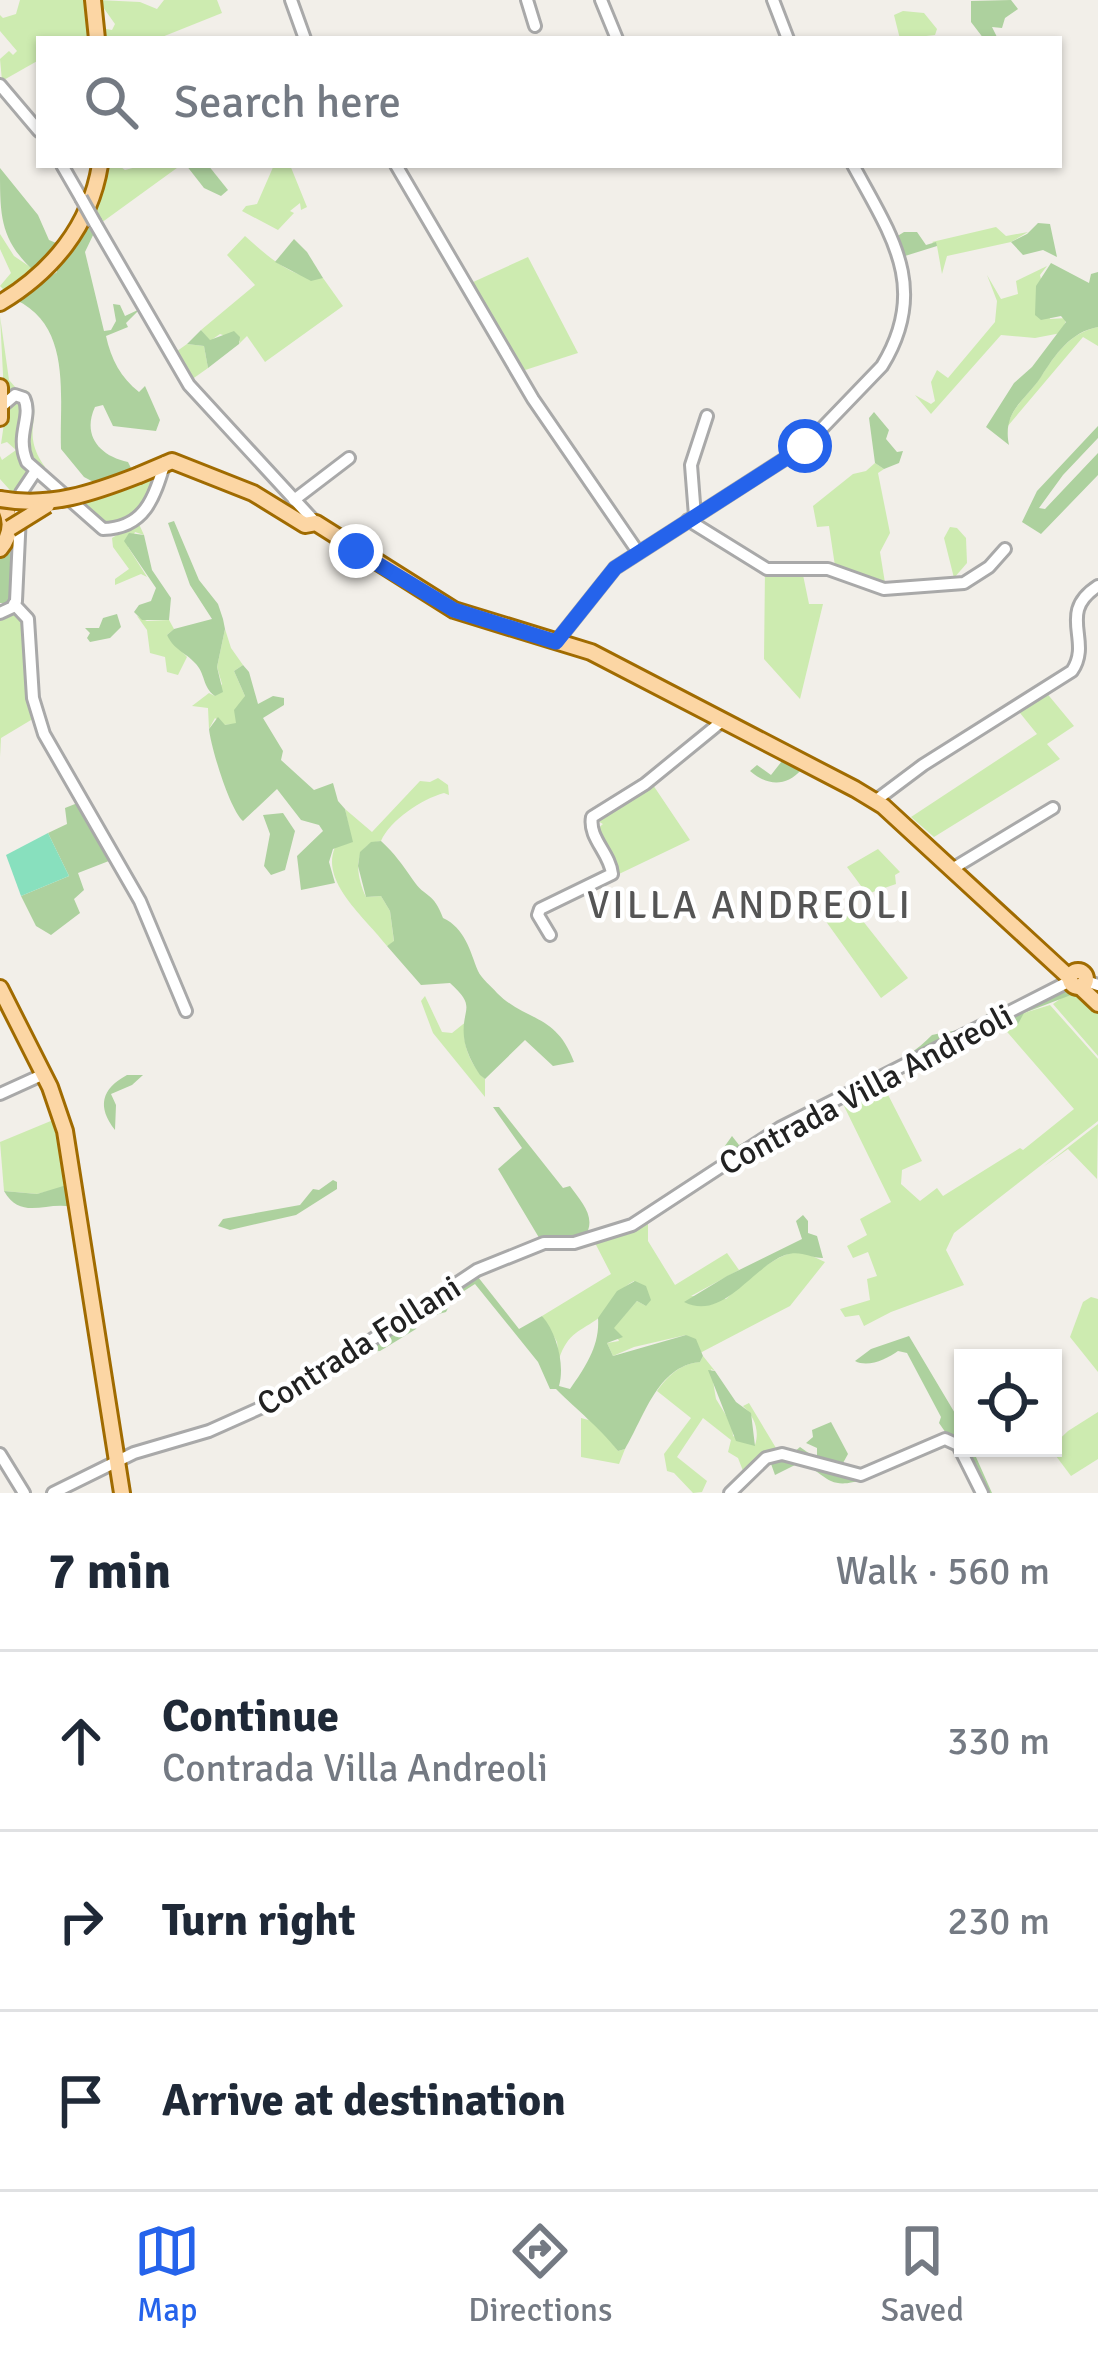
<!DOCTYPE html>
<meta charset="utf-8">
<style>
body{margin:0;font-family:Signika,sans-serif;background:#f6f6f7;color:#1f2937}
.controls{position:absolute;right:36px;bottom:36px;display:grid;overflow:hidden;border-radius:0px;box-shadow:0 3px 9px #0004}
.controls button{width:108px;height:108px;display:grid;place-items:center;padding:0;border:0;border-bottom:3px solid #e0e1e3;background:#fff;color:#1f2937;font:60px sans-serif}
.stop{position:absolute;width:36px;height:36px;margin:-27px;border:9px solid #2563eb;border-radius:50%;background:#fff}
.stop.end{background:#2563eb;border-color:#fff;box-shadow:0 3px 12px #0008}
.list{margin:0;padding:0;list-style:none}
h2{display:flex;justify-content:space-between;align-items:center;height:156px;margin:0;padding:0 48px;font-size:51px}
h2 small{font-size:39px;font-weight:400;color:#747a83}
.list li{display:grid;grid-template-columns:78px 1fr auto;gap:36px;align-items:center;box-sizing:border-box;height:180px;padding:0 48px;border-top:3px solid #e0e1e3}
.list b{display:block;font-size:45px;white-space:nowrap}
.list p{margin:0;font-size:39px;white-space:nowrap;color:#747a83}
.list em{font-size:39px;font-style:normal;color:#747a83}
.icon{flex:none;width:66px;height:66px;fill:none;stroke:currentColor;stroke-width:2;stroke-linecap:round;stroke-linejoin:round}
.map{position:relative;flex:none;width:1098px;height:1493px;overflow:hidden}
.search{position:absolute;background:#fff;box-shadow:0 3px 9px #0004;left:36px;right:36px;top:36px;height:132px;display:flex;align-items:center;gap:30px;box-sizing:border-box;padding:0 42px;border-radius:0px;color:#747a83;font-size:45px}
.sheet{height:696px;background:#fff}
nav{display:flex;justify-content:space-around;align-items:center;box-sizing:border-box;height:168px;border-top:3px solid #e0e1e3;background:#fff;font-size:33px;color:#747a83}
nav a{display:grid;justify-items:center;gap:6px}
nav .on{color:#2563eb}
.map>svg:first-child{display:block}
.grass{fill:#cdebb0}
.forest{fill:#add19e}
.pitch{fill:#88e0be}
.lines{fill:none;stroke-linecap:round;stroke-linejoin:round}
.minor-casing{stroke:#a9a9a9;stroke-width:16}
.major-casing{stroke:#a06b00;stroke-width:20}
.minor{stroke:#fff;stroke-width:10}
.major{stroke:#fcd6a4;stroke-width:14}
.minor-bridge-casing{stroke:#a9a9a9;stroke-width:16;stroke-linecap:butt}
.major-bridge-casing{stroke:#a06b00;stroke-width:20;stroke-linecap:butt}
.minor-bridge{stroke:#fff;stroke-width:10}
.major-bridge{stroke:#fcd6a4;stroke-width:14}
.route{stroke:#2563eb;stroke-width:15}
.labels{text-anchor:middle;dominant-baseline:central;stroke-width:9;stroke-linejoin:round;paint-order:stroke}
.street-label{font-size:33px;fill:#222;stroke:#fff}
.quarter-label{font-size:39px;letter-spacing:3px;fill:#555;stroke:#fff}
</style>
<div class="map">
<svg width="1098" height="1493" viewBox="0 0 1098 1493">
<rect width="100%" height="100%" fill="#f2efe9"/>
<g class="grass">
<path d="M20,0H88L92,38L39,39V60L2,81L0,59L9,51L13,55L17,51L0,31V15L3,18L16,14Z"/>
<path d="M98,0L140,2L157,9L164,0H217L222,13L157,39H101L100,28L112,30L115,24Z"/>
<path d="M903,11L924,13L937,29L935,35L900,39L894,15Z"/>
<path d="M104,165H118L125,170L144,165H181L101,223L92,208Z"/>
<path d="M274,165H290L307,207L301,210L300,203L290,211L294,213L278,230L242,211L246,206L257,204Z"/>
<path d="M996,227L1006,236L1028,232L1011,242L947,256L942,274L937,246L932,242Z"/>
<path d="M0,234L14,256L36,271L8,294L0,286L11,273L0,249Z"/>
<path d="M245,236C266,255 293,280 323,278L343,306L265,362L247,336L239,344L240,341L220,334L210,341L201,330L255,285L227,255Z"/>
<path d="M528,257L578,353L522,371L471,283Z"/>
<path d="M1047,266L1040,275L1050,319L1067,318L1061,333L1035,338L1001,335L931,414L915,395L931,404L935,401L931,382L937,370L948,378L995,322L997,301L987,275L1001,299L1018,294L1016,281Z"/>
<path d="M0,316L9,380L16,388L28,391C45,418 19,430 45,467L44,474C24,454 26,438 29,411L15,393L4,394Z"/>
<path d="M1098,327V346L1083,337L1007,427C1013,405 1028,396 1040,378C1055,355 1069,333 1098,327Z"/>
<path d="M187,344L204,346L208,368L191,380L173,354Z"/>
<path d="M21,400L25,410L17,442L31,473L17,498L0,479V456L2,460L16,450L7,442L1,444L7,403Z"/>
<path d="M875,463L884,469L878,473L890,533L880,552L885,583L835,566L829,526L817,527L813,506L853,474L866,471Z"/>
<path d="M158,471L157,482L133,519L106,526L76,505Z"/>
<path d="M138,522L144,535L135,532L128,547L147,577L141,574L115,585V579L129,569L113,547L112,538Z"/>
<path d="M950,527L957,528L966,538L967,563L954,578L944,538Z"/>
<path d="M765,569L802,570L809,604H823L800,699L764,659Z"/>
<path d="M16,607L26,622L24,648L36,717L1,738L0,757V615Z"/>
<path d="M137,616L147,621L169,620L174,629L167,635L187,657L178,675L167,672L165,657L150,653L147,630Z"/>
<path d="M225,629L231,648L243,665L234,671L245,696L236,724L224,725L215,718L209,729L208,708L192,706L209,693L215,696L222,684L217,667Z"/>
<path d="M1045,691L1074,726L1047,744L1060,759L934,837L911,817L1037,734L1016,708Z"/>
<path d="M438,778L448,785L449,795L444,793C422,799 390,820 381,841C351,844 356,876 366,897L381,896L390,911L394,942L387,946C366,918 318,881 336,845L352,842L345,809L372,832L420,781L430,782Z"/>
<path d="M651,782L690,840L619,874L613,866L614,857L595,831L603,824L594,819Z"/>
<path d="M878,849L900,872L895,875L896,884L867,894L847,867Z"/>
<path d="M838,909L845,917L855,911L908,978L881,998L825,920Z"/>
<path d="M1068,983L1098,1010V1056L1053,1004L1073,990Z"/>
<path d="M425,996L442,1032L452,1033L467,1021C459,1040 471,1066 485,1079V1097L433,1033L421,1001Z"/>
<path d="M1050,1005L1098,1059V1121L954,1233L946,1250L964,1285L891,1312L864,1326L859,1315L845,1317L840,1309L870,1300L867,1279L877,1276L868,1252L853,1258L847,1246L867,1235L860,1219L891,1202L844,1106L883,1085L922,1161L902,1170L901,1184L920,1201L937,1188L943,1196L1020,1148L1023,1150L1074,1109L1002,1026L1012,1025L1024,1013Z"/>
<path d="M58,1118L73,1185L37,1194L4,1191L0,1142Z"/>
<path d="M1098,1124L1097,1179L1068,1149L1043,1167Z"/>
<path d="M648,1218V1241L675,1285L727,1253L739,1270L691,1296L726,1299C740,1285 779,1250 800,1252C808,1253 820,1260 825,1262L790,1306L700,1353L686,1335L634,1347L613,1356L607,1343L619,1341L613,1328L637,1301L646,1306L634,1281C616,1290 614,1306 600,1317C580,1332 568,1332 559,1359L557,1342L542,1316L611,1274L594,1241Z"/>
<path d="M1091,1297L1098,1299V1372L1070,1337L1083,1302Z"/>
<path d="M703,1356L715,1371L711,1369L716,1399L732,1425L733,1436L755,1445C760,1430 754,1416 743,1406L749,1403L779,1453L745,1476L738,1458L728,1452L731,1440L703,1418L677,1457L707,1481L702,1492L693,1493L674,1473L667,1471L664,1454L691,1418L657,1391C668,1376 681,1363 700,1362Z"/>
<path d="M1098,1412V1459L1071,1476L1050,1448L1068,1431Z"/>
<path d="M581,1418L596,1422L618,1451L625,1449L619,1464L581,1457Z"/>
</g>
<g class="forest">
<path d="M1011,0L1018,9L1005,18L1002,28L992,27L998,39H984L971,22V1Z"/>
<path d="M186,165H208L228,190L221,196L204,188Z"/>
<path d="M0,168L38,215L49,240L61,245L33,270C0,239 0,216 0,168Z"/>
<path d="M88,221L95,231L85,252L104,331L111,330L116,321L113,304L120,305L125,316L140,309L126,323L128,327L106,336C111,359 121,378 139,392L145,386L160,420L156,431L113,426L103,405L95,407C82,435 99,456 128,462L132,470L101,486L84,477L61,449C59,398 73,327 16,300L57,272V263Z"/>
<path d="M1038,223L1050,224L1057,257L1043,250L1023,255L1011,242L1027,234Z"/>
<path d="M904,232H917L926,245L936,242L937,246L905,256L896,237Z"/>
<path d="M294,239L307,252L323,278L311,281L275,262Z"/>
<path d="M1051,263L1089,283L1091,274L1098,272V327C1070,332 1055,355 1041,377C1025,401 1002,411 1009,445L986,427L1014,383L1032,367L1066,322L1061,316L1041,320L1035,315L1036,286Z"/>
<path d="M201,330L210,340L234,331L240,337L239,344L208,368L204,346L187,344Z"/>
<path d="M874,412L889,430L886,439L897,452L903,451L899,463L884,469L875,463L869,418Z"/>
<path d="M1098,426V438L1063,475L1039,508L1045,509L1098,453V475L1041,534L1022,522L1037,491Z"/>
<path d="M174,521L199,580L218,604L223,619L225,629L217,667L223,692L215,696C202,687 206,674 195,663C185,652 174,650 167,635L174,629L212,619L190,585L168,523Z"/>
<path d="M129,533L144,535L152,570L171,598L169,620H142L134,612L139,605L151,601L156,588L124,541Z"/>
<path d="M13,534L16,581L10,603H0V555Z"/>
<path d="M117,614L121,627L110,638L90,642L87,638L90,633L85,628H99L103,618Z"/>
<path d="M243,665L249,672L258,704L273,696L284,698V705L263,718L283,751L281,760L314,790L333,783L338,801L345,809L353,842L333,849L329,862L335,883L301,890L297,856L323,831L319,825L301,820L277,789L243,821C230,810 211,748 209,729L218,717L225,725L236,723L234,710L245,696L234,671Z"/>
<path d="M782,761L801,770C786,787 767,786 750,771L757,765L771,775Z"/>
<path d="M80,802L114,859L78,873L84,890L74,899L80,913L51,935L36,926L21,896L69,876L48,833L67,824L65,808Z"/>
<path d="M283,813L295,831L285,870L271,875L264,866L270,834L263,815Z"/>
<path d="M381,841C395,854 402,864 413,880C425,898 434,892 443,918C465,928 470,951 478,971C481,978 492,987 497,993C526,1022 556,1013 574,1062L553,1066L525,1040L485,1079L480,1075C473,1065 465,1050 464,1037C461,1008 478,1008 450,983L421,985L387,946L394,941L390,911L381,896L366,897L358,866L360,852L371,842Z"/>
<path d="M1065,979L1073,990L1071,995L1024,1013L1018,1024L1002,1026L978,1040L937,1054L844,1106L841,1101L817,1119L797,1123L764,1148H754L722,1162V1150L732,1136L739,1145C770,1130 799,1112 829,1096C866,1075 902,1066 932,1035C952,1030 975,1031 988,1013L1001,1014Z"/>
<path d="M127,1075H143L132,1085L111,1094L116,1105L115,1130C97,1107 101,1089 127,1075Z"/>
<path d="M493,1107H499L563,1188L570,1186C582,1203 598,1218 584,1238L541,1241L498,1169L522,1148Z"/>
<path d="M333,1180L337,1182V1189L296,1215L230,1230L218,1226L223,1219L300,1205L313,1189L319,1190Z"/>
<path d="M70,1184L72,1207C46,1201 21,1221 4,1191L37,1194Z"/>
<path d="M803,1215L808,1221V1233L817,1236L823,1258C809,1258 801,1250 785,1255C752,1267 723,1322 684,1302L727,1276L802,1239L796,1221Z"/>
<path d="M478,1277L519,1329L542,1316C557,1333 565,1365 559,1386L570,1389C586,1366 600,1345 598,1318L617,1291L635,1281L646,1286L651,1300L646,1306L637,1301L614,1328L623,1337L607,1343L613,1356L686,1335L696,1339L703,1356L700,1362C657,1366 644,1418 625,1449L618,1451C597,1425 579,1412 556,1389H550L538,1362L475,1284L453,1298L446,1312L435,1315L439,1306Z"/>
<path d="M413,1318L418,1323L416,1329L380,1351L365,1352V1343Z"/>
<path d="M909,1336L959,1420L963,1448H972L992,1493H976L966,1462L939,1423L941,1417L907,1353L898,1351C887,1359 868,1368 855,1361L871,1349Z"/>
<path d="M708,1370L715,1371L736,1402L751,1413L755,1446L736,1441Z"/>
<path d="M831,1422L848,1454L843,1463L866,1471L865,1479C825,1492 829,1473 799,1463L775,1475L770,1461L785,1460L800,1447L817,1459V1448L806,1443L813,1437L812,1430Z"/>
</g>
<path class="pitch" d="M48,833L69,876L21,896L6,855Z"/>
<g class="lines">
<g class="minor-casing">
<g id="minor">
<path d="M291,0L305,39"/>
<path d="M527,0L535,26"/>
<path d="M601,0L617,39"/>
<path d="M773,0L788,39"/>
<path d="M0,85L39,131"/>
<path d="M62,165L81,198"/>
<path d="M396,165L533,399L638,552"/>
<path d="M95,223L189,385L316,523"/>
<path d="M1,407L15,395L24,398C33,418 15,434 27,462L103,529C145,528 154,498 165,462"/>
<path d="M294,500L349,458"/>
<path d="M695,516L691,465L707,416"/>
<path d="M688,520L767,569H828L884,589L964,583L989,567L1005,549"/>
<path d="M14,604L28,619L33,698L44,734L140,901L186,1011"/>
<path d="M0,613L13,607L16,601L21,493L35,472"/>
<path d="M556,642L615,568L805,446L882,366C930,288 891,235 853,165"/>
<path d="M875,801L923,765L1072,671C1093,640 1056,613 1098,586"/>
<path d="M952,869L1053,808"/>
<path d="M550,935L538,915L540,909L612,874C610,853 588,838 592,817L645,784L721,722"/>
<path d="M1086,981L1098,985"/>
<path d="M0,1094L44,1074"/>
<path d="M0,1454L24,1493"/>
<path d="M53,1493L134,1453L209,1431L287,1396L477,1270L544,1243H574L632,1225L780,1128L1070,981"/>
<path d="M730,1493L766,1458L782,1454L861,1475L945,1439L958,1445L982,1493"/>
</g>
</g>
<g class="major-casing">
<g id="major">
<path d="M93,0L97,39"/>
<path d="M0,303C52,272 90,226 100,165"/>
<path d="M0,387V418"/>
<path d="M139,475L172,461L253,493L305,525L316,523L454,610L591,652L855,789L883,806L1070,978"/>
<path d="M0,499C13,516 13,533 0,549"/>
<circle cx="1078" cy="979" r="8"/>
<path d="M1079,986L1098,1004"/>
<path d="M0,988L50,1087L65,1131L122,1493"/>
</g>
</g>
<use href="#minor" class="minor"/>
<use href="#major" class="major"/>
<g class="minor-bridge-casing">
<path id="minor-bridge" d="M81,198L95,223"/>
</g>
<g class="major-bridge-casing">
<g id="major-bridge">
<path d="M0,499C50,508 93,493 139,475"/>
<path d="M10,528L47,505"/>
</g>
</g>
<use href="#minor-bridge" class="minor-bridge"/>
<use href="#major-bridge" class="major-bridge"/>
</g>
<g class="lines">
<path class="route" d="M356,551L454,610L556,642L615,568L805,446"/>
</g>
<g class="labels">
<g class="street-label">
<text transform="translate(866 1090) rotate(-28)">Contrada Villa Andreoli</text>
<text transform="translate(359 1346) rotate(-32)">Contrada Follani</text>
</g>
<g class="quarter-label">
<text x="750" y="905">VILLA ANDREOLI</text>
</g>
</g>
</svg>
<div class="controls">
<button><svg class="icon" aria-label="locate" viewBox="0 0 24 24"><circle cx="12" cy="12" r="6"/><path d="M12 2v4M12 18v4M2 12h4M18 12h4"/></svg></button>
</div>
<div class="stop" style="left:805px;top:446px"></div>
<div class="stop end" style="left:356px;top:551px"></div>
<div class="search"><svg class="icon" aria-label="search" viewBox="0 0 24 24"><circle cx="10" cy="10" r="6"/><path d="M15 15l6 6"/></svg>Search here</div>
</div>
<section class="sheet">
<h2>7 min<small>Walk · 560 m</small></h2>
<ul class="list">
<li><svg class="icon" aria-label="ahead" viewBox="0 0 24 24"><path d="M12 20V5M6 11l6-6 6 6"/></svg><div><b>Continue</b><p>Contrada Villa Andreoli</p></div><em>330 m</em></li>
<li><svg class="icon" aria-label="right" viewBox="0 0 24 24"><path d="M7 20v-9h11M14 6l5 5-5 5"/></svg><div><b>Turn right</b></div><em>230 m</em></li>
<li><svg class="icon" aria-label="arrive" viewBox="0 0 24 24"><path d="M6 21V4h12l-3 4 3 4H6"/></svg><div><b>Arrive at destination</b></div></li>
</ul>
</section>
<nav>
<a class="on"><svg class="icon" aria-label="map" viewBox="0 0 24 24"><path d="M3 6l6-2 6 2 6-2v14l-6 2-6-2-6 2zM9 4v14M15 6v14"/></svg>Map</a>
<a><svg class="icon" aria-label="directions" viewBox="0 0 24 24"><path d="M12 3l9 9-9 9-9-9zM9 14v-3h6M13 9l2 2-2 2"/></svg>Directions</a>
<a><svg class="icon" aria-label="saved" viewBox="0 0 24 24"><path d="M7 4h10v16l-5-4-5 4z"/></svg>Saved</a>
</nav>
